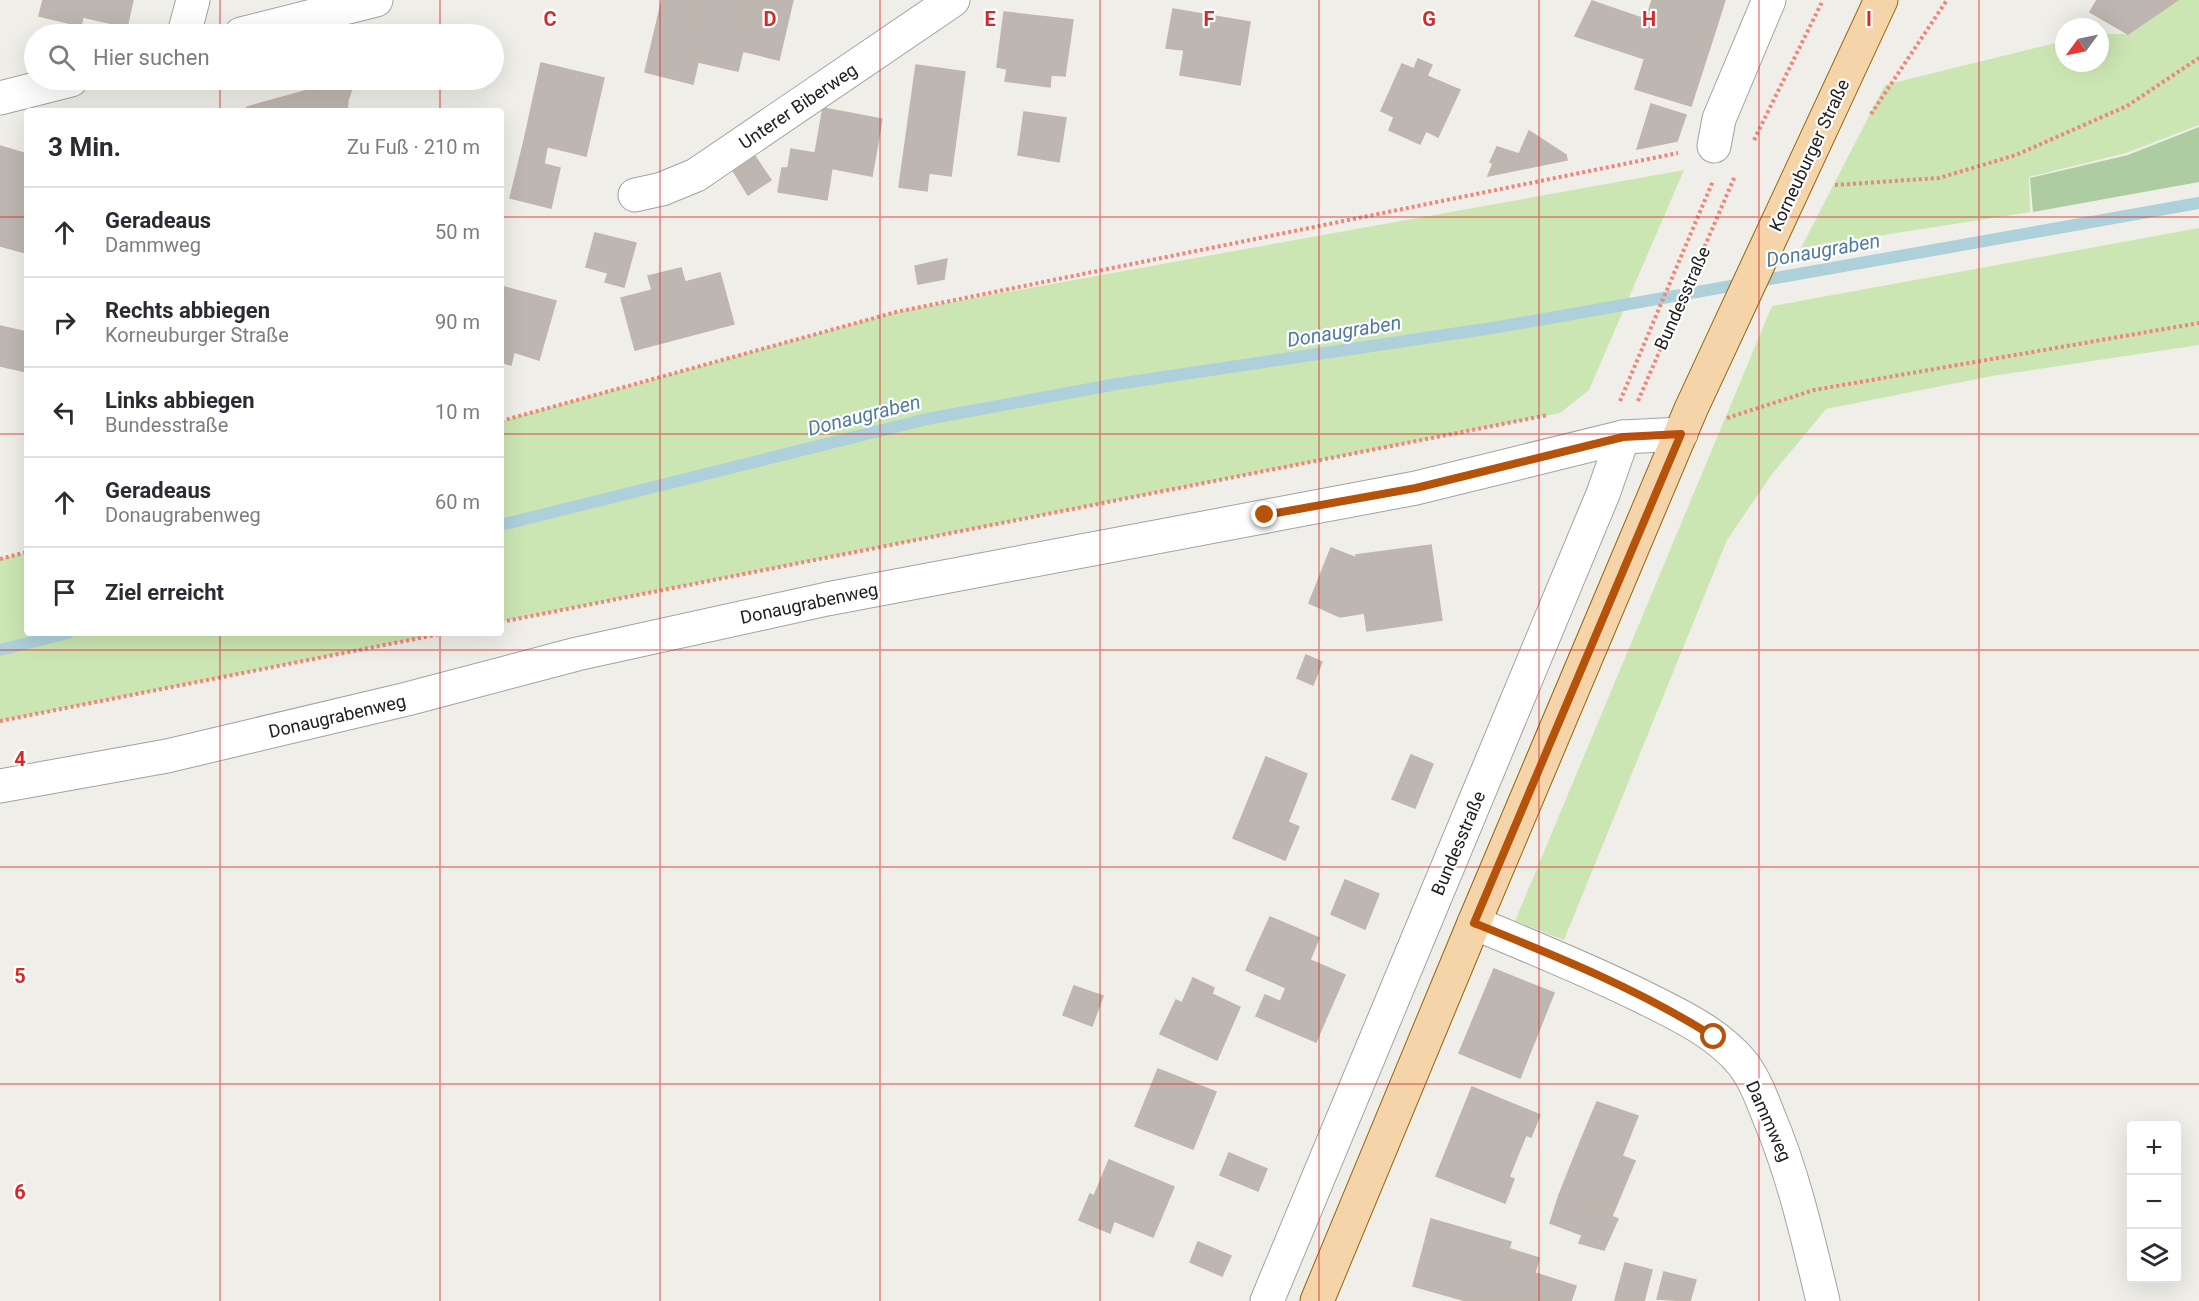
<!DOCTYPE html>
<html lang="de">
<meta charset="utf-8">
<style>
body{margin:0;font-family:Roboto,sans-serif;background:#f2f2f3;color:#2b2b33}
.controls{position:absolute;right:18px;bottom:18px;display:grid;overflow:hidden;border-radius:6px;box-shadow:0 6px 24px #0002}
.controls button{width:54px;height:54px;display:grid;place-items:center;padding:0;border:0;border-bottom:2px solid #e1e1e2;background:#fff;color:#2b2b33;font:30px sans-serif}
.compass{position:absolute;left:2055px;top:18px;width:54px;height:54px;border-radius:50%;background:#fff;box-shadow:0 6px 24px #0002;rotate:237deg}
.stop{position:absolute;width:18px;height:18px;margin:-14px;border:4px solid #b45309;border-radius:50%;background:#fff}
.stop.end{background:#b45309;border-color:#fff;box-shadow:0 2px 6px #0008}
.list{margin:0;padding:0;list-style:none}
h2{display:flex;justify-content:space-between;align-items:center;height:78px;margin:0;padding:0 24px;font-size:26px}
h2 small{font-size:20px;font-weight:400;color:#7c7c81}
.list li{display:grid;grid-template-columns:39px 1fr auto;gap:18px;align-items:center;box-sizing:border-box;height:90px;padding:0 24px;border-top:2px solid #e1e1e2}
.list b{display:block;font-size:22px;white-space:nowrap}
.list p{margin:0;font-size:20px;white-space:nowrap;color:#7c7c81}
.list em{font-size:20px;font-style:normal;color:#7c7c81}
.icon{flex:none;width:33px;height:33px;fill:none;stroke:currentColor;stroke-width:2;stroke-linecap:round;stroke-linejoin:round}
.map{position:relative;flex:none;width:2199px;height:1301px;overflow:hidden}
.search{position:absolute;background:#fff;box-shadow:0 6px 24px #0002;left:24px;top:24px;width:480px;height:66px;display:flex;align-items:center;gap:15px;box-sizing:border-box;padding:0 21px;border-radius:33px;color:#7c7c81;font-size:22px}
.panel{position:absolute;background:#fff;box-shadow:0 6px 24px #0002;left:24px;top:108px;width:480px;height:528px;border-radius:6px}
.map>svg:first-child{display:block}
.grass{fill:#cce6b3}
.forest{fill:#aecca1}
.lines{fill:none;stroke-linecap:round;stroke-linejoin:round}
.stream{stroke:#add0da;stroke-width:12}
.building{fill:#beb7b1;stroke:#c1b5ac;stroke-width:1.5}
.minor-casing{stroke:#a2a2a2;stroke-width:35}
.major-casing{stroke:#91650d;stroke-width:35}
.path{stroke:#ef867b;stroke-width:4;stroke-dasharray:3 3;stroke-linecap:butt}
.minor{stroke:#fff;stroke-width:33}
.major{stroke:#f5d4a9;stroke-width:33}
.route{stroke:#b45309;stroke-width:8}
.grid{fill:none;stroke:#d62828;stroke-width:1.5;stroke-opacity:0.55}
.labels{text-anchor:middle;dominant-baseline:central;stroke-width:4.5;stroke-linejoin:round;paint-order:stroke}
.street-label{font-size:18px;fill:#212121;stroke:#fff}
.water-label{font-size:20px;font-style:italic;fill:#517aa1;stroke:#fff}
.grid-label{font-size:20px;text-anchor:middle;font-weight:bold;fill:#d62828;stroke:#fff;stroke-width:4.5;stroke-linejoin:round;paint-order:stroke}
</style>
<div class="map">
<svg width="2199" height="1301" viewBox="0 0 2199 1301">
<rect width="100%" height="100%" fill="#f0eee8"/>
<g class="grass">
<path d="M2178,0H2199V125L2126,153L2029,177L2030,212L1801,248L1885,85L2064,41V63H2100V34H2128Z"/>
<path d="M1684,170L1589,390L1560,413L501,622V421L896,312Z"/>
<path d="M2199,228V345L1992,376L1826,409L1772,474L1727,540L1564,940L1515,921L1772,306Z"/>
<path d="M27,552V633H445L0,721V559Z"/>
</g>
<path class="forest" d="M2199,127V182L2033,212L2030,178L2128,155Z"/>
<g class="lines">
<g class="stream">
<path d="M501,525L927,419L1117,384L1499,327L2199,203"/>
<path d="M0,650L68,633"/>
</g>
</g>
<g class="building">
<path d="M43,0H133L127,27L83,17L81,26L39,16Z"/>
<path d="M662,0H697L690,29L705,32L693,84L645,72Z"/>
<path d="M697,0H742L737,22L749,25L738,71L698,62L705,32L690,29Z"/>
<path d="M742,0H793L779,60L742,51L749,25L737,22Z"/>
<path d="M1652,0H1725L1712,41L1646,20Z"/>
<path d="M2097,0H2178L2128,34L2090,12Z"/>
<path d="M1592,1L1656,23L1645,59L1575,36Z"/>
<path d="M1173,9L1250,22L1240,85L1180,75L1184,50L1166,48Z"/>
<path d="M1004,12L1073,20L1065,76L1051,75L1050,87L1005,81L1007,69L997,67Z"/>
<path d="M1656,23L1712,41L1691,106L1635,89Z"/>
<path d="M1418,59L1432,65L1427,76L1460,90L1438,137L1426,131L1420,144L1389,130L1394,117L1381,111L1402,64L1414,69Z"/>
<path d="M541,63L604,78L586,156L524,141Z"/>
<path d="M916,65L965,72L951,176L929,173L927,191L899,187Z"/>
<path d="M309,80H355L348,100L347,111H246L247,107L312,89Z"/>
<path d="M1651,104L1686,115L1677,141L1637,149Z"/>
<path d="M823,108L882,119L872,176L813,165Z"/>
<path d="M1024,112L1066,118L1059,162L1018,155Z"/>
<path d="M1529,131L1566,155L1567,160L1488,176L1493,163L1490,162L1497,147L1519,154Z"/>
<path d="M524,141L547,147L544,164L560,168L551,208L510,198Z"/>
<path d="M0,146L27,154L26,253L0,246Z"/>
<path d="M791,149L815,153L813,165L832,168L827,200L778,192L782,168H788Z"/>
<path d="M754,155L771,180L748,195L732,169Z"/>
<path d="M595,233L636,243L624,287L605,282L608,273L586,267Z"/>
<path d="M947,259L944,279L918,284L915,266Z"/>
<path d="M681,268L685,282L720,273L734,324L635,350L621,298L652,290L648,276Z"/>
<path d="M501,286L556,301L539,360L514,352L511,365L501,362Z"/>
<path d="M0,326L27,332V372L0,366Z"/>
<path d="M1431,545L1442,620L1367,631L1356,555Z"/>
<path d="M1331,548L1357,558L1365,613L1340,617L1309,603Z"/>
<path d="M1306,655L1322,662L1313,685L1297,678Z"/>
<path d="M1411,755L1433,764L1415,808L1392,799Z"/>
<path d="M1266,757L1307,774L1288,822L1299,827L1285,860L1233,838Z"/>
<path d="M1345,880L1379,894L1365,929L1331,914Z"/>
<path d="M1270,917L1319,938L1310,960L1345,975L1325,1021L1280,1002L1286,988L1246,970Z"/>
<path d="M1494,969L1554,993L1520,1078L1459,1053Z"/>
<path d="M1193,978L1214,988L1212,994L1240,1007L1217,1060L1160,1034L1176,1000L1182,1003Z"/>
<path d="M1074,986L1103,996L1092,1026L1063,1015Z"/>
<path d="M1265,995L1325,1021L1316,1042L1256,1016Z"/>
<path d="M1158,1069L1216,1092L1193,1149L1135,1126Z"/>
<path d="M1472,1087L1540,1115L1531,1137L1526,1135L1509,1177L1514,1179L1505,1203L1436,1176Z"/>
<path d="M1597,1102L1638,1116L1622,1156L1581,1140Z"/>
<path d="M1581,1140L1635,1161L1612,1216L1559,1195Z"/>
<path d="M1229,1153L1267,1169L1258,1191L1220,1175Z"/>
<path d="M1109,1160L1174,1187L1153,1237L1114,1221L1110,1233L1079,1220L1090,1194L1094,1196Z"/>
<path d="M1559,1195L1618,1219L1604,1250L1579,1243L1582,1235L1550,1223Z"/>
<path d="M1431,1219L1511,1242L1494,1301H1466L1413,1286Z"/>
<path d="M1198,1242L1231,1256L1222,1276L1190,1262Z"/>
<path d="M1510,1249L1539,1258L1535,1273L1576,1286L1571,1301H1494Z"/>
<path d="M1625,1263L1652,1270L1644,1301L1615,1300Z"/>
<path d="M1664,1272L1696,1280L1690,1301L1657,1299Z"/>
</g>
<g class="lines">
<g class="minor-casing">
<g id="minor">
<path d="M184,34L193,0"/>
<path d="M241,34L376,0"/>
<path d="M0,98L71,80"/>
<path d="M1714,146L1719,119L1769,0"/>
<path d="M635,195L662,189L696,175L953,0"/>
<path d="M0,786L167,756L407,699L577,654L827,599L1416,488L1623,437L1681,434"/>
<path d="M1474,923C1530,946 1586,969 1641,996C1677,1014 1717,1032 1743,1064C1755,1080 1762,1099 1769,1117C1794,1176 1808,1239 1823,1301"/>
<path d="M1267,1301L1603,494L1623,437"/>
</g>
</g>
<g class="major-casing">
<path id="major" d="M1317,1301L1474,923L1691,409L1881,0"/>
</g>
<g class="path">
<path d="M1871,114L1947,0"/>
<path d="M1754,140L1823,0"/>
<path d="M1835,185L1939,178L2016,155L2127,106L2199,58"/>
<path d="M1620,401L1713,181"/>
<path d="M1638,401L1735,176"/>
<path d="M1727,418L1814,390L2199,323"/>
<path d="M501,421L896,312L1678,153"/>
<path d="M0,559L27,552"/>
<path d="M501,622L1548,415"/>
<path d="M0,721L445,633"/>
</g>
<use href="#minor" class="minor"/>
<use href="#major" class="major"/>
</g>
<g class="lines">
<path class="route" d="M1265,515L1416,488L1623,437L1681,434L1474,923C1556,956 1639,989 1714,1037"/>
</g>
<path class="grid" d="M220,0V34M440,0V34M660,0V1301M880,0V1301M1100,0V1301M1319,0V1301M1539,0V1301M1759,0V1301M1979,0V1301M220,80V111M440,80V111M0,217H27M501,217H2199M0,434H27M501,434H2199M220,633V1301M440,633V1301M0,650H2199M0,867H2199M0,1084H2199"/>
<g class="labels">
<g class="street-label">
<text transform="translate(798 106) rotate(-34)">Unterer Biberweg</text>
<text transform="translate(1809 155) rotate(-65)">Korneuburger Straße</text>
<text transform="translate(1682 298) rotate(-66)">Bundesstraße</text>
<text transform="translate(809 603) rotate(-12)">Donaugrabenweg</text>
<text transform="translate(337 716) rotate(-13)">Donaugrabenweg</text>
<text transform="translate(1458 843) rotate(-67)">Bundesstraße</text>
<text transform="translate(1769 1121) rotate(66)">Dammweg</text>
</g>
<g class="water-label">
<text transform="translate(1823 250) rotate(-10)">Donaugraben</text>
<text transform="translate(1344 331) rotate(-9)">Donaugraben</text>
<text transform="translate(864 415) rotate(-14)">Donaugraben</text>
</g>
</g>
<g class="grid-label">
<text x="550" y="26">C</text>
<text x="770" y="26">D</text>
<text x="990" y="26">E</text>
<text x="1209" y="26">F</text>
<text x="1429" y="26">G</text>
<text x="1649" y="26">H</text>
<text x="1869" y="26">I</text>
<text x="20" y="766">4</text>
<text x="20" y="983">5</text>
<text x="20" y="1199">6</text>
</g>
</svg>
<div class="controls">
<button>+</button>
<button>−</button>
<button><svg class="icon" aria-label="layers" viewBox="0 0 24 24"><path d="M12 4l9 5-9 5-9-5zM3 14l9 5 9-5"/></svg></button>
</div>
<svg class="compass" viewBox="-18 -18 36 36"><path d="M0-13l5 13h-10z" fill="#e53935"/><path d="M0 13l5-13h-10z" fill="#7c7c81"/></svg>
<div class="stop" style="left:1714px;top:1037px"></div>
<div class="stop end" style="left:1265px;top:515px"></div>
<div class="search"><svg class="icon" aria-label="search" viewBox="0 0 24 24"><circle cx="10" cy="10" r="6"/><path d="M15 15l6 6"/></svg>Hier suchen</div>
<section class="panel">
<h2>3 Min.<small>Zu Fuß · 210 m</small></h2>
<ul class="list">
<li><svg class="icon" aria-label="ahead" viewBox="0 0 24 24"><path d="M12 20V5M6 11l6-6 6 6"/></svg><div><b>Geradeaus</b><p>Dammweg</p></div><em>50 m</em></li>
<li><svg class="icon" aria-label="right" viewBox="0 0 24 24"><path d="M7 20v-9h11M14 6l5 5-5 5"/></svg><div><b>Rechts abbiegen</b><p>Korneuburger Straße</p></div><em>90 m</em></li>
<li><svg class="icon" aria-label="left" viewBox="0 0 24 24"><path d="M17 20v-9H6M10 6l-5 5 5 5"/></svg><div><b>Links abbiegen</b><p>Bundesstraße</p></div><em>10 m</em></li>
<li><svg class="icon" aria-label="ahead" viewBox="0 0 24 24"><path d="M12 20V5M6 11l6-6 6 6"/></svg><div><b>Geradeaus</b><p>Donaugrabenweg</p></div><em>60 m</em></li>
<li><svg class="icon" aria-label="arrive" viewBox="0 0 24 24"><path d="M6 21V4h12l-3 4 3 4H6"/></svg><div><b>Ziel erreicht</b></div></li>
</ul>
</section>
</div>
